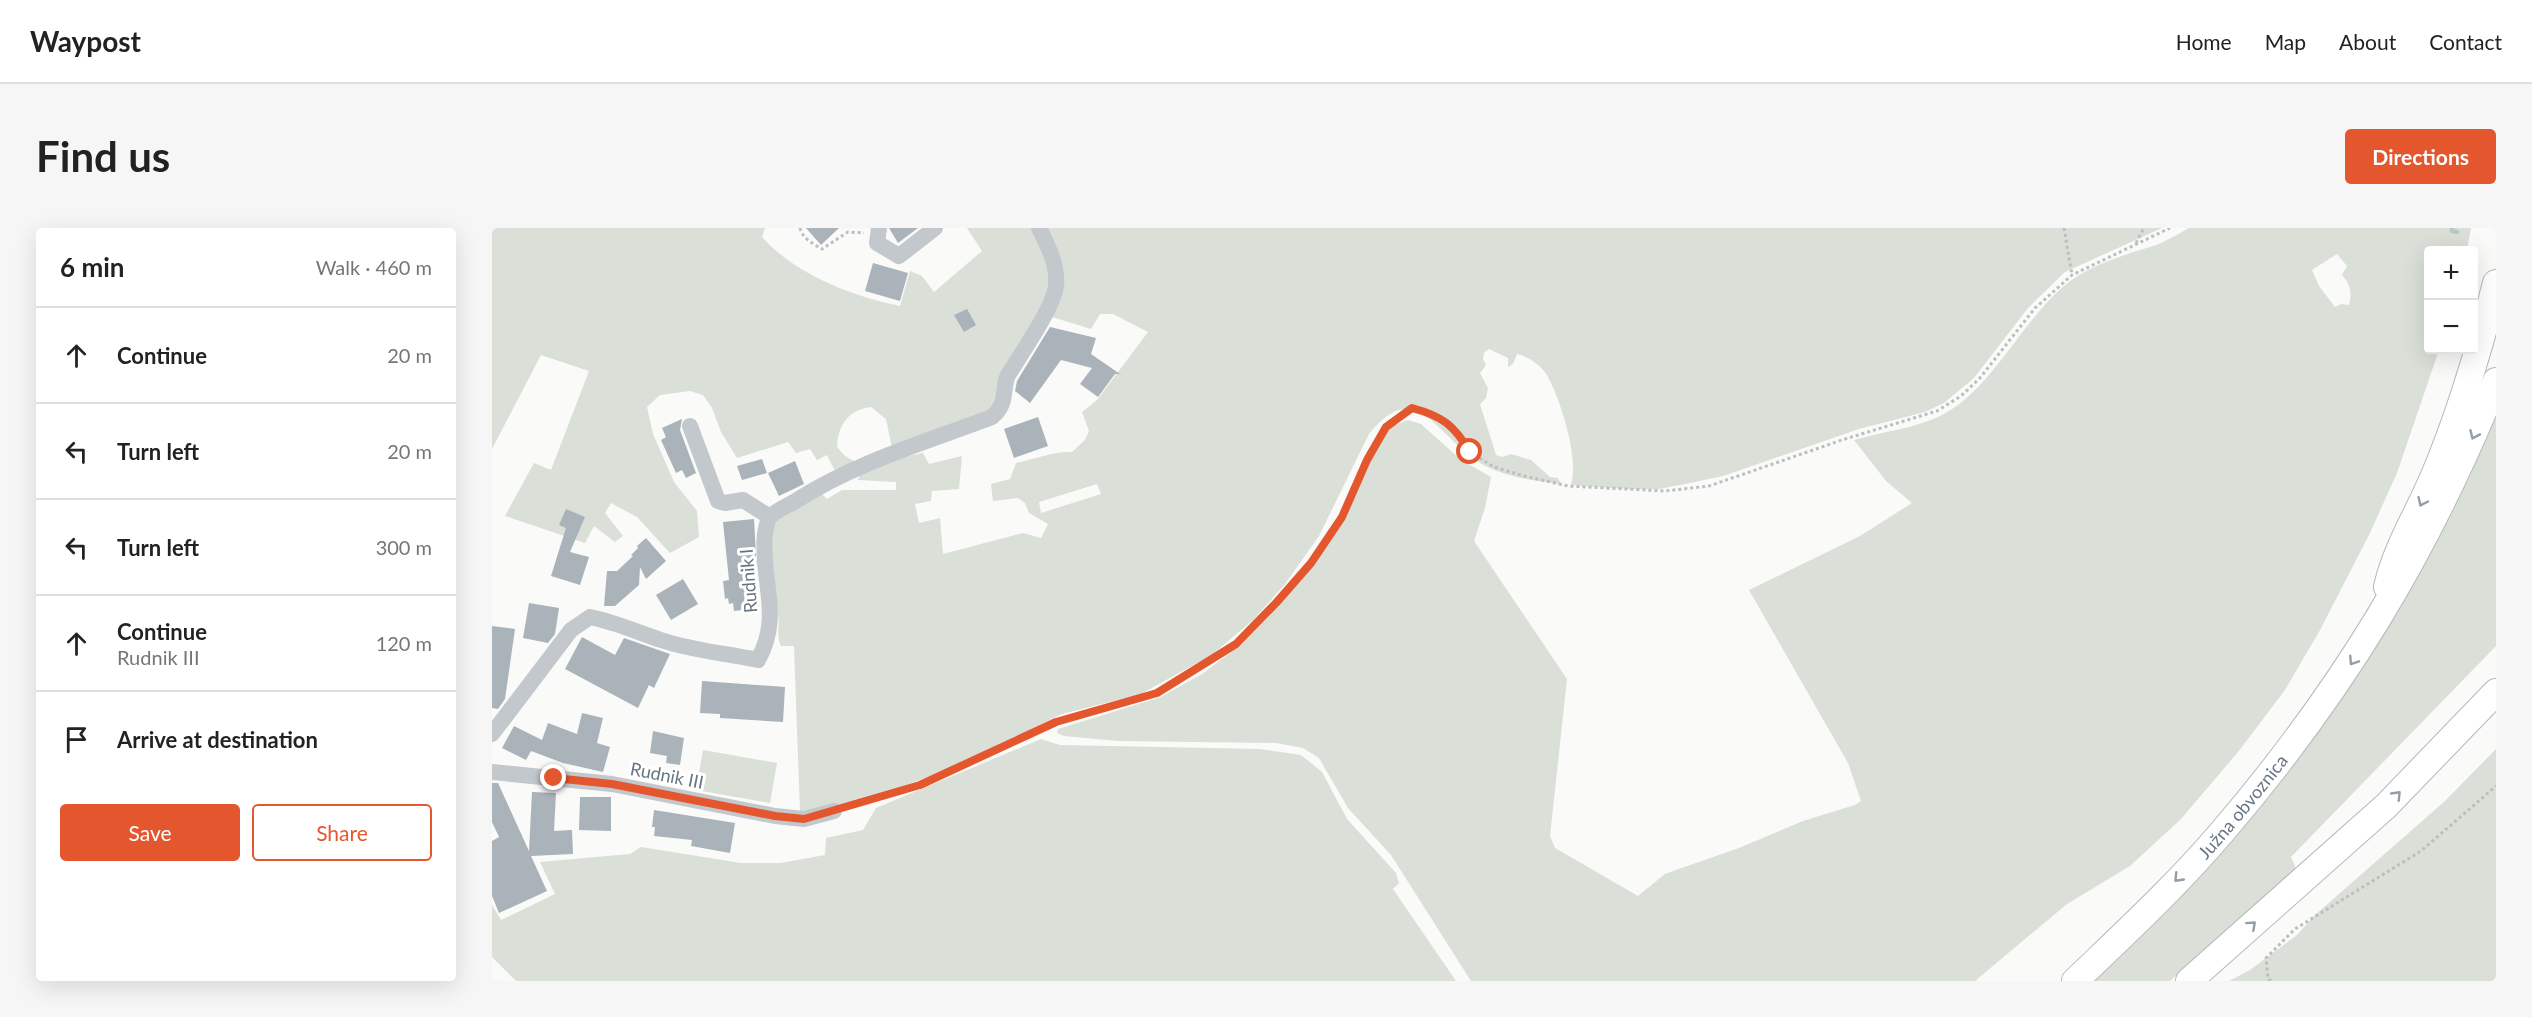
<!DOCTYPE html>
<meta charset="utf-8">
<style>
body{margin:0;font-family:Lato,sans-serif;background:#f6f6f6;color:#222}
.controls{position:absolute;right:18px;top:18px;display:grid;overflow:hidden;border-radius:6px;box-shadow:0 6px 24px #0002}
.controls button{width:54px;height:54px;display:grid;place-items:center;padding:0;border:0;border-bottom:2px solid #e0e0e0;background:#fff;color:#222;font:30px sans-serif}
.stop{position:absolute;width:18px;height:18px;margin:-14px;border:4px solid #e4572e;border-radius:50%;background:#fff}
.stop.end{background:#e4572e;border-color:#fff;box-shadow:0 2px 6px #0008}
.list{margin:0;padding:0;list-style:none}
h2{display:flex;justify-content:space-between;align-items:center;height:78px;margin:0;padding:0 24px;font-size:26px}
h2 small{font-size:20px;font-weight:400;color:#767676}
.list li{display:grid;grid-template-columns:39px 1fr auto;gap:18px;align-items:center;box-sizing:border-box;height:96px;padding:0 24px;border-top:2px solid #e0e0e0}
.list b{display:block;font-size:22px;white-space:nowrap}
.list p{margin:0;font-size:20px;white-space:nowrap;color:#767676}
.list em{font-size:20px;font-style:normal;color:#767676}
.actions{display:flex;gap:12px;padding:18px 24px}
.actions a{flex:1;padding:14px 0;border:2px solid #e4572e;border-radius:6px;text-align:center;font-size:21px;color:#e4572e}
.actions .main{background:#e4572e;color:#fff}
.icon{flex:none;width:33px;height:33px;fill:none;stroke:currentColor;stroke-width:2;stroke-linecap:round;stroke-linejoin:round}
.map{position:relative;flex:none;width:2004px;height:753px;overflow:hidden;border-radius:6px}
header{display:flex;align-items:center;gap:36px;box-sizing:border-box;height:84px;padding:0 30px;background:#fff;border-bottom:2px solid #e0e0e0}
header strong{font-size:28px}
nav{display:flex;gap:33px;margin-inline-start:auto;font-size:21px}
.intro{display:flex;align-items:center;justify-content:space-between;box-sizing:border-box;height:144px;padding:0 36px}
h1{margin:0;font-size:42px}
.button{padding:15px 27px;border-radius:6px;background:#e4572e;color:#fff;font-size:21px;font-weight:700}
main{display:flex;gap:36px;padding:0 36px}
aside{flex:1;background:#fff;border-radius:6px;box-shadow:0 6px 24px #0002}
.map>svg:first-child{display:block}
.green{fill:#dadfd7;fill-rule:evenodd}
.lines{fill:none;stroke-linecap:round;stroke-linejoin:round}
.stream{stroke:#bbc7cb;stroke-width:4.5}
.building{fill:#aab3b9}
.highway-casing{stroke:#b4b9bd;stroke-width:28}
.path{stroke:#bbbfc2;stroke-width:3;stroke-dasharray:3 3;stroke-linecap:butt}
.minor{stroke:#c3c8cc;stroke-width:16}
.highway{stroke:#fff;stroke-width:26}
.oneway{stroke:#939fa8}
.route{stroke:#e4572e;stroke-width:8}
.labels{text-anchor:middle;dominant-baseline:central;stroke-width:6;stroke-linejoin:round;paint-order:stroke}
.street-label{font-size:18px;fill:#657683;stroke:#fff}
</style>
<header>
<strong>Waypost</strong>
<nav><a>Home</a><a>Map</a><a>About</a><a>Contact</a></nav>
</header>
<div class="intro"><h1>Find us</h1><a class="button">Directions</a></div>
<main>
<aside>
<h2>6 min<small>Walk · 460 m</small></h2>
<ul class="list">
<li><svg class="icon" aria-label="ahead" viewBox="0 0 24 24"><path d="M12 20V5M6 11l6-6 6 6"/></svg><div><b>Continue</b></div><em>20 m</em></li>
<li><svg class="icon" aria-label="left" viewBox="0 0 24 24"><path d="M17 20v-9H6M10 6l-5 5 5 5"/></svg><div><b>Turn left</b></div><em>20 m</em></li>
<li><svg class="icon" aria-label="left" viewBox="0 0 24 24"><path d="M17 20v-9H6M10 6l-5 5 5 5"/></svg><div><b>Turn left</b></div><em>300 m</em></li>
<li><svg class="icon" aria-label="ahead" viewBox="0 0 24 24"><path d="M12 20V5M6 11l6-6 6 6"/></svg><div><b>Continue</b><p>Rudnik III</p></div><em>120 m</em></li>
<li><svg class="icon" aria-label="arrive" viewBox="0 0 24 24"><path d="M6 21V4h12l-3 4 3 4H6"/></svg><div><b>Arrive at destination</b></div></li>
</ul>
<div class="actions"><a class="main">Save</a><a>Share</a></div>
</aside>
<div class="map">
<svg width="2004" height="753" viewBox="0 0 2004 753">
<rect width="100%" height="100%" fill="#fafaf8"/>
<g class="green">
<path d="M0,0H273L270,9C304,47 360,68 408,78L418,43L430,48L442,64L490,23L475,0H542L559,49L557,68L507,169L498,183L400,220L394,191L379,179C356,182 346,197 345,219L353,228L365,235L344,245L335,227L325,232L318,221L304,225L296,214L245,230L229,204L220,180L211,167L198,163L168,167L155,179L161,206L182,254L205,283L207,309L178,325L145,289L119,275L113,285L131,308L123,314L102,298L93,315L13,288L42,235L59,242L97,143L49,127L0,221Z"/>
<path d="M554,0H1670L1573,44L1536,80L1482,150L1452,175L1433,184L1367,201L1231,248L1198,255L1167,261H1136L1079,257C1087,229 1069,173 1055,147C1050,138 1036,128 1025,126L1021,136L1016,139V130L997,121L992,125L991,131L994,137L988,145L996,160L994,170L988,176L1004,227L1010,229L1019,226L1039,232L1058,249L1066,250L1069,256C1042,253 1012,249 988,235C947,211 924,146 877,206L827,308L793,356L762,391L721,426L649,466L570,486L456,541L381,570L352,578L308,583L302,418H289C284,408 288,397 286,386C282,356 278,329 281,298L286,291L328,264L335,271L350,262H404V254L366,252L368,247L412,229L431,225L437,236L470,228L467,261L440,263L439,273L423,276L427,295L448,290L451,326L531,305L549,310L556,296L537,285L533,275L526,270L501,273L499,256L518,251L524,235C543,231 561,223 580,224L593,212L597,203L590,184L605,172L656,104L621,86H608L599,101L560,89ZM605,256L609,266L549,285L547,274Z"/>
<path d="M1697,0H1979L1975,22H1936V122H1947L1905,245L1877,307L1828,402L1793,462L1746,524L1689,591L1638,638L1575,676L1483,753H979L899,627L856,580L827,530L811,520L784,515L626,513L572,508L565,505L566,501L669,469L710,446L750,416L775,390L817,339L858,267L882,214L895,200L916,192L929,196L968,231L999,249L993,280L982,313L1075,451L1058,608L1063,620L1146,668L1173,646L1184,642L1247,620L1311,593L1363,577L1369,573L1356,535L1257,362L1368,308L1420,275L1394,253L1362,212C1389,204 1420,201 1446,189C1498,165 1528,95 1572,58C1598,36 1633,27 1664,17C1675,13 1686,6 1697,0ZM1845,26L1855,38L1850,47C1859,57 1860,65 1857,77L1849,76L1843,79L1827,58L1820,42Z"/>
<path d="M2004,183V418L1799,629L1804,641L1678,753H1600L1816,514L1871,440L1937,328Z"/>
<path d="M549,511L568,517L768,521L809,527L830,544L855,591L904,645L907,655L901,661L964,753H24L0,729V677L9,692L63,666L48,634L138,626L149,619L249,635H289L333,627L334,610L371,602L384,580Z"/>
<path d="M2004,521V753H1737L1758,742L1805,707L1823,687L1953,573Z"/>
<path d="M211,522L285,535L278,575L204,562Z"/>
</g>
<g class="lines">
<path class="stream" d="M1960,0V3L1965,4"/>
</g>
<g class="building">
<path d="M314,0H347L329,17Z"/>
<path d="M397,0H426L406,15Z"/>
<path d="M381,35L416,45L408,73L373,63Z"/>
<path d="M475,81L484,97L472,104L462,87Z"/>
<path d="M558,99L604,110L599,126L628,146H623L606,169L588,156L600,140L569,132L538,175L523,163L525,153Z"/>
<path d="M546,189L556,218L522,230L512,201Z"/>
<path d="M190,191L188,202L204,245L194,250L190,242L184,245L169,212L174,209L170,200Z"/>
<path d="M270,231L275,245L250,252L245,238Z"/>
<path d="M303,233L312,256L287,268L276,245Z"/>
<path d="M74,281L93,289L78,324L97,329L88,357L59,348L74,300L67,297Z"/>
<path d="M262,291L267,380L242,383L241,375L237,376L236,370L233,371L231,353L237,352L231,294Z"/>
<path d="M154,310L174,333L154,351L148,339L147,357L123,378H112L115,343H125L141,328L139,327L146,320L145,318Z"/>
<path d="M191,351L206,376L179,392L164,367Z"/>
<path d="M37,375L67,380L63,406L56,415L31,410Z"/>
<path d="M0,398L23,401L13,471L6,481L0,480Z"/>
<path d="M90,409L123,427L132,410L178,426L162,460L157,457L146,480L73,441Z"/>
<path d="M210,453L293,459L291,494L228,490V486L208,485Z"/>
<path d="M90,485L111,490L105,515L118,519L111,544L71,535L39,523L34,532L10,520L22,498L50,512L56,495L85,506Z"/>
<path d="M161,503L192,510L188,537L174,535L175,528L158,525Z"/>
<path d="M0,555H6L37,623L40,564L64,565L62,603L80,602L81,626L39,628L55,663L7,685L0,668V613L7,609L0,594Z"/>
<path d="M88,569H119V603L87,602Z"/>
<path d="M162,582L243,595L238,625L199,618L200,612L162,608L163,599H160Z"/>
</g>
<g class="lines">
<g class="highway-casing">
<g id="highway">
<path d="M1895,359C1904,320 1925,287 1941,250C1968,187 1987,122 2004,55"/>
<path id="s1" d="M1583,753C1633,705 1685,657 1730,604C1850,464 1935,324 2004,153"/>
<path d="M1697,753L1894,578L2004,464"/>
</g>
</g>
<g class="path">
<path d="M308,0C310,10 321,16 330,21L356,4L372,5"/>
<path d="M1572,0L1580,47"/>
<path d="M1644,15L1652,0"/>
<path d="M355,579L428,557L564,494L665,465L743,416L819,335L850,289L875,232L894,199L908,187L919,180L943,186L967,206L978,224L1002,239L1032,248L1076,258L1173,263L1217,258L1350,212L1445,183L1469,168L1488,150L1543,80L1580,47L1678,0"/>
<path d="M1779,753L1776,751L1774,730L1803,701L1929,623L2004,558"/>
</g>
<g class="minor">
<path d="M387,0L385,15L407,28L443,0"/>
<path d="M198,198L226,273L233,275L251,272L278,289"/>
<path d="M0,506L79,402L98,389C123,394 145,404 169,412C202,423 233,425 266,432C291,387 268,352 273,306C274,301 275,292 278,289C283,283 295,278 302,274C362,235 434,214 500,189C515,176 510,167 515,149C528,127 561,81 564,58C566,37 556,18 547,0"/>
<path d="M0,544L120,556L283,588L312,591L342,583"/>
</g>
<use href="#highway" class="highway"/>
</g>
<defs><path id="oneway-chevron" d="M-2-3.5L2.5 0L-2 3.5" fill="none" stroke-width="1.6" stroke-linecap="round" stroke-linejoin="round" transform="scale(1.5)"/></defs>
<g class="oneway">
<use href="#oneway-chevron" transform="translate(1982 207) rotate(114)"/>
<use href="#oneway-chevron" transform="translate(1930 274) rotate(115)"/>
<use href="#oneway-chevron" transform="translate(1861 433) rotate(123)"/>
<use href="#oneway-chevron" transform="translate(1905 567) rotate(-46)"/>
<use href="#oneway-chevron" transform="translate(1686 650) rotate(134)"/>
<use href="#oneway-chevron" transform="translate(1760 697) rotate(-42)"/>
</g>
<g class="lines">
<path class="route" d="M62,550L120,556L283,588L312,591L428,557L564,494L665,465L744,416L784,375L819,335L850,289L875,232L894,199L920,180C950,188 962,197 978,224"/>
</g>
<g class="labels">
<g class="street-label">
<text transform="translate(256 353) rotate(-94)">Rudnik I</text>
<text transform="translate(175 547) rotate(11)">Rudnik III</text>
<text stroke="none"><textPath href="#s1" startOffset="242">Južna obvoznica</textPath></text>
</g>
</g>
</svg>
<div class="controls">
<button>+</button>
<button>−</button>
</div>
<div class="stop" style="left:978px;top:224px"></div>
<div class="stop end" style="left:62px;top:550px"></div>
</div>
</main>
